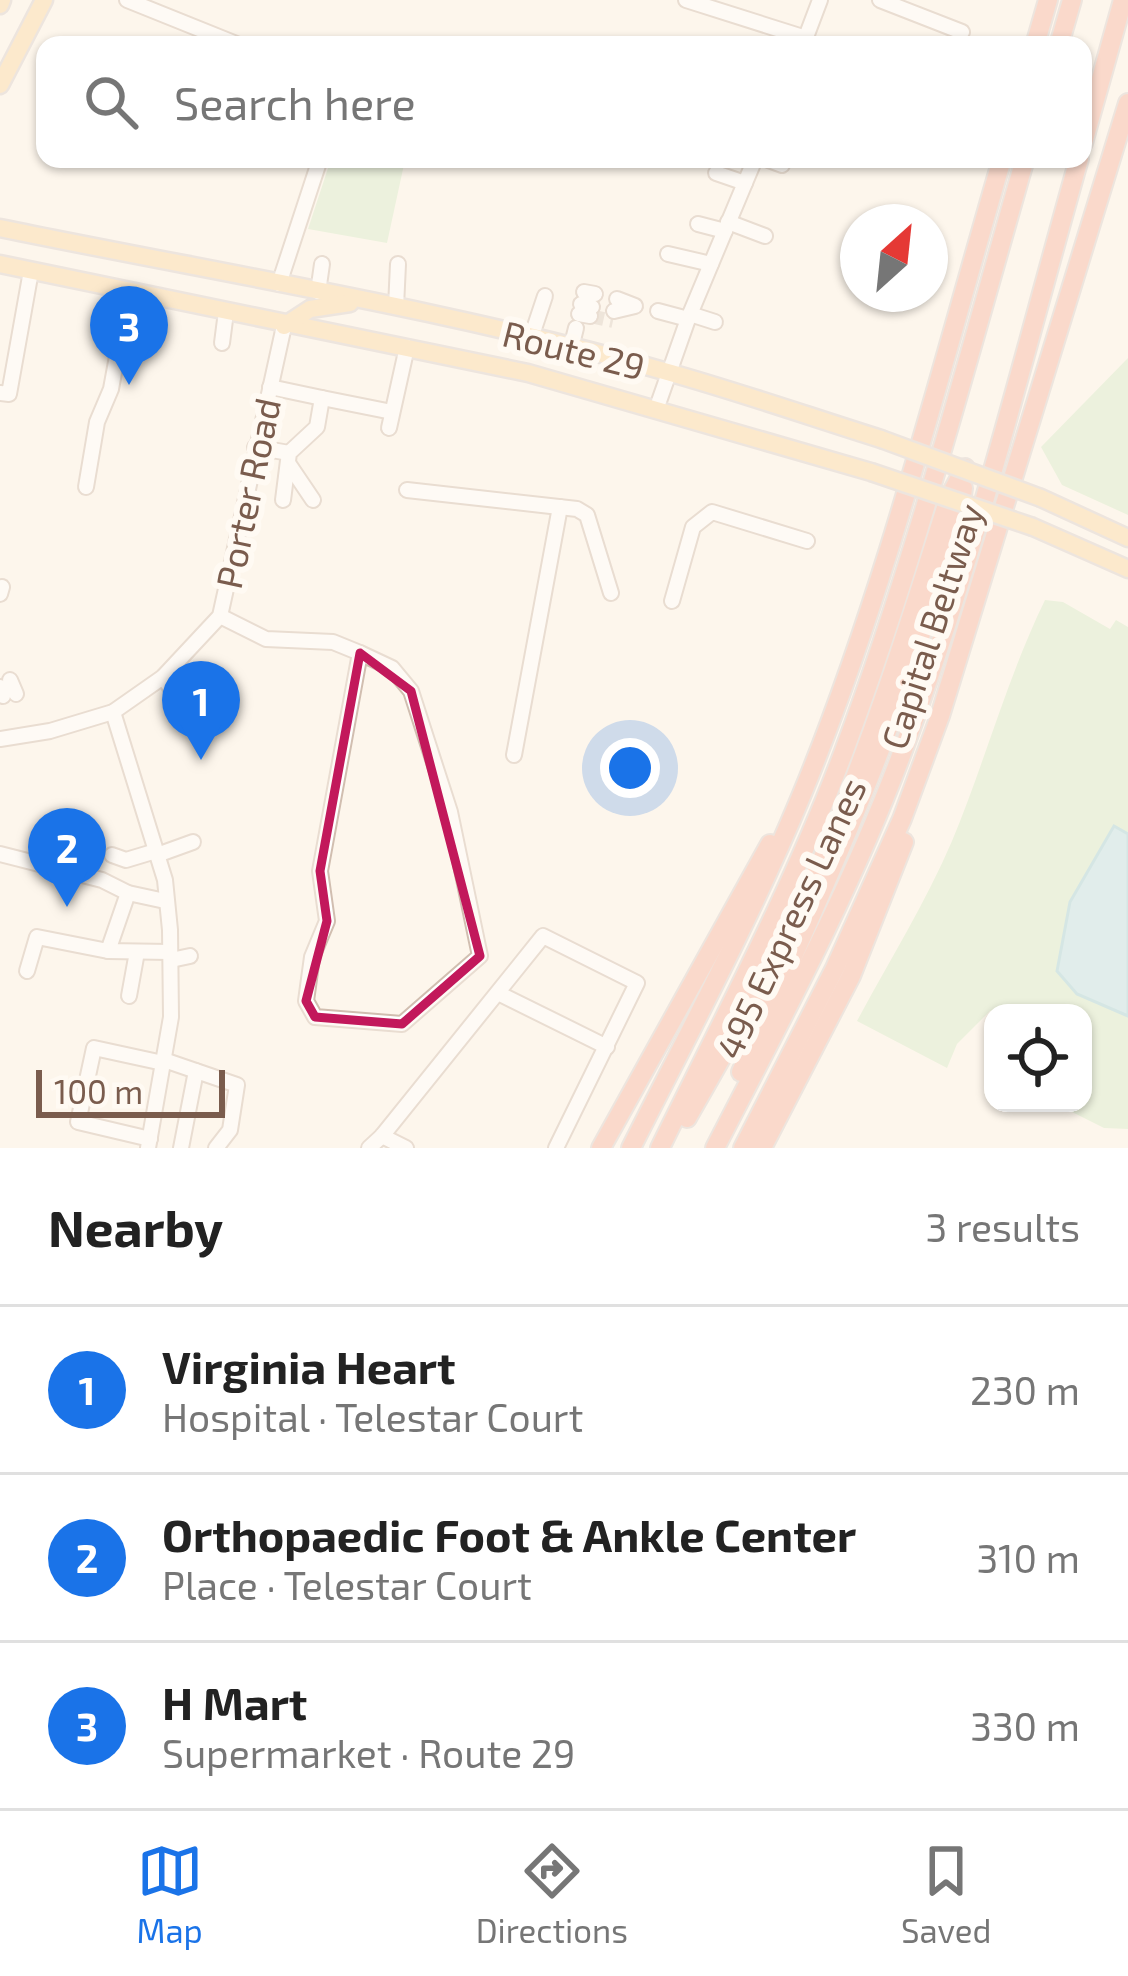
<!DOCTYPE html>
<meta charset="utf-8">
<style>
body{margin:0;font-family:"Exo 2",sans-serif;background:#f2f2f2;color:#222}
.controls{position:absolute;right:36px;bottom:36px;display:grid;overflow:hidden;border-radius:24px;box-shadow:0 3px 9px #0004}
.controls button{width:108px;height:108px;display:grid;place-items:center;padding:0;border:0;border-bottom:3px solid #e0e0e0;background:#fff;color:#222;font:60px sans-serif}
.compass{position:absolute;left:840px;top:204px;width:108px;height:108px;border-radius:50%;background:#fff;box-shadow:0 3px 9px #0004;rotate:27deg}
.scale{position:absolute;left:36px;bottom:30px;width:189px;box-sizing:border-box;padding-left:12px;border:6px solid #7a5c4d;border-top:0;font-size:33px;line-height:42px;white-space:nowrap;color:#7a5c4d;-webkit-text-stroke:9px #fffaf3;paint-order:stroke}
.you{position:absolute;left:630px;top:768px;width:42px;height:42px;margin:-30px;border:9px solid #fff;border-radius:50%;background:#1a73e8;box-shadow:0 0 0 18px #1a73e833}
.badge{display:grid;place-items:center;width:78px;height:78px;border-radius:50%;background:#1a73e8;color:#fff;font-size:39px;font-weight:700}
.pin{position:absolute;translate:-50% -99px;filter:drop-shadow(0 3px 6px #0008)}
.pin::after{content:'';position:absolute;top:63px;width:42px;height:36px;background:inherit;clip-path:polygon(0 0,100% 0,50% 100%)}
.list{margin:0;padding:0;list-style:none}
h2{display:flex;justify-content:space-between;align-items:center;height:156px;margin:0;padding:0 48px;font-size:51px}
h2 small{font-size:39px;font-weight:400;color:#767676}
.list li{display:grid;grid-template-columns:78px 1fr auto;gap:36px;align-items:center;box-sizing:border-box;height:168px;padding:0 48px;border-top:3px solid #e0e0e0}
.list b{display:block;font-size:45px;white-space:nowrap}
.list p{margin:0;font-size:39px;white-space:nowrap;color:#767676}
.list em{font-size:39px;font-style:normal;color:#767676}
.icon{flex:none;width:66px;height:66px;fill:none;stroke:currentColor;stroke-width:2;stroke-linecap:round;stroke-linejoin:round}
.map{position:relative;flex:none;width:1128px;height:1148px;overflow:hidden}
.search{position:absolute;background:#fff;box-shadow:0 3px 9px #0004;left:36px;right:36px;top:36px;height:132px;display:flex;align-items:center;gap:30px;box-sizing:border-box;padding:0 42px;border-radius:24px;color:#767676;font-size:45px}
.sheet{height:660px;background:#fff}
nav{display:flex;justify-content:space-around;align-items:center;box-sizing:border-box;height:168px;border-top:3px solid #e0e0e0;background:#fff;font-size:33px;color:#767676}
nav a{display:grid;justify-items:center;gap:6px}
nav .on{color:#1a73e8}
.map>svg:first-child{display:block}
.green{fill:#d8ecc9}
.water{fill:#bfe3e8;stroke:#a5d3da;stroke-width:3}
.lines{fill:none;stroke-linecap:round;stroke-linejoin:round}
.minor-tunnel{stroke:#dcd0c4;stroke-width:14;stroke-dasharray:14 7;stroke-linecap:butt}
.minor-casing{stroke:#d1beb0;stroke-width:18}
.major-casing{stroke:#dad1cd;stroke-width:21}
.highway-casing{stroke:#dad1cd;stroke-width:22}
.minor{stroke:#fff;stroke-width:14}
.major{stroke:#fbd9a5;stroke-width:16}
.highway{stroke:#f7b7a3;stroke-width:18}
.major-bridge-casing{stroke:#dad1cd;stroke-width:21;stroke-linecap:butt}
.major-bridge{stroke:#fbd9a5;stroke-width:16}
.marked{fill:none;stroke:#c2185b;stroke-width:9;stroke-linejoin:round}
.labels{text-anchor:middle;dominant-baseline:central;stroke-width:12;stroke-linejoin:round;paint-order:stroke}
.street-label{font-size:36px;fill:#7a5c4d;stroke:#fffaf3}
</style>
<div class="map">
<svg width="1128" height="1148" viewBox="0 0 1128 1148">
<rect width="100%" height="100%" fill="#fdf6ec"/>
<g class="green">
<path d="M331,159L405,160L387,243L308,229Z"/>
<path d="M1128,358V515L1062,485L1041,447Z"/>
<path d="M1045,600L1063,602L1110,629L1116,620L1128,627V834L1113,827L1077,994L1128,1016V1129L1104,1128L1068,1110L1070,1103H1083V1013L990,1011L957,1044L947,1068L857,1021C889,961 925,904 952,841C985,762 1007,678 1045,600Z"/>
</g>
<path class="water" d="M1114,826L1128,834V1016L1077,994L1057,971L1070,902Z"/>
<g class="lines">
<path class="minor-tunnel" d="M590,316L613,321"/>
<g class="minor-casing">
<g id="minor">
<path d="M127,0L239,45"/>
<path d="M686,0L806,38"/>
<path d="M880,0L962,32"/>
<path d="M803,45L820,0"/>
<path d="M766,159L782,165"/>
<path d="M716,173L745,183"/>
<path d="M728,222L765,236"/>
<path d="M698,224L725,231"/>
<path d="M668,254L711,264"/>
<path d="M279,284L320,159"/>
<path d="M318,292L322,264"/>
<path d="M584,292L595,294"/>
<path d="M581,304L592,307"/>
<path d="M396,307L398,264"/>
<path d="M614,311L635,306L617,299"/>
<path d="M658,311L688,319"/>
<path d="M579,314L590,316"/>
<path d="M690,314L715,322"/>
<path d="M531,338L545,296"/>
<path d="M222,343L226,312"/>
<path d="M571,348L576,328"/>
<path d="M270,387L322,398L317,427L289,453L283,500"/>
<path d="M0,393L9,394L31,271"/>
<path d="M322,398L392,412"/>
<path d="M657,407L688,319L755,159"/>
<path d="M389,428L407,347"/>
<path d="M255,447L289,453"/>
<path d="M288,463L313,500"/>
<path d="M86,487L97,422L111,389L129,291"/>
<path d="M407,490L577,509L587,515L611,593"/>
<path d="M0,594L2,587"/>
<path d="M672,601L693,527L712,512L807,541"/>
<path d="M220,616L266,639L333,642L360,653"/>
<path d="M360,653L392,668L411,691L450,812L480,956L402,1024L315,1017L306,1001L312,957L327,921L320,871Z"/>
<path d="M163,677L184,707"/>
<path d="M10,680L16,694"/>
<path d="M0,687L3,696"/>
<path d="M113,712L165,880L170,930L171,1017L148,1148"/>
<path d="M0,739L50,731L113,712L163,677L220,616L284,326"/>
<path d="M514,755L560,507"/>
<path d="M0,854L102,880L128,893L165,901"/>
<path d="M112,855L126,860L156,851"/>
<path d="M157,855L193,842"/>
<path d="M128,893L108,951L170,952"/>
<path d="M171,960L190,956"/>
<path d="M27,971L37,937L108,951"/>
<path d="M498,993L607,1047"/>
<path d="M129,996L137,952"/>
<path d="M164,1060L237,1085L230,1130L216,1148"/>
<path d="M382,1136L406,1148"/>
<path d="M150,1139L78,1122L94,1048L163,1063"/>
<path d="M181,1148L196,1071"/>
<path d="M369,1148L382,1136L543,936L637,983L556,1148"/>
</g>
</g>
<g class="major-casing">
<g id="major">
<path d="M0,5L2,0"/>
<path d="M0,85L44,0"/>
<path d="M0,228C224,274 452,310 671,373C742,393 811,417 881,439"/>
<path d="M0,264L528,373L871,472"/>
<path d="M284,326L310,309L350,303"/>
<path d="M1041,498L1128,538"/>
<path d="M1033,527L1128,569"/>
</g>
</g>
<g class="highway-casing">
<g id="highway">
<path d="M1035,45L1048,0"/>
<path d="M1059,45L1072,0"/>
<path d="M1083,143L1123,0"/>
<path d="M741,1072C809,921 879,771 928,612C940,572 959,529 963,488"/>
<path d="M687,1118C732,1039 778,960 815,876C869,753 909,626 949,498L965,468"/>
<path d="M601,1148L770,844"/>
<path d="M631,1148C690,1031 752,915 802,794C886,590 940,371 1002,159"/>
<path d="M660,1148C724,1017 793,888 844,751C916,558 968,357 1025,159"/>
<path d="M715,1148C782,1018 851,890 902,753C974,560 1023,357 1079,159"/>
<path d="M743,1148L835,968L902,819L940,716L1128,103"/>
<path d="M762,1148L851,976L904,842"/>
</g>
</g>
<use href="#minor" class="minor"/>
<use href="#major" class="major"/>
<use href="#highway" class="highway"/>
<g class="major-bridge-casing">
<g id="major-bridge">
<path d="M881,439L1041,498"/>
<path d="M871,472L1033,527"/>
</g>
</g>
<use href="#major-bridge" class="major-bridge"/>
</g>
<path d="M0 0H1128V1148H0ZM360,653L411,691L480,956L402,1024L315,1017L306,1001L327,921L320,871Z" fill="#fdf6ec" fill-opacity=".55" fill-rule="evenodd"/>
<path class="marked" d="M360,653L411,691L480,956L402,1024L315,1017L306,1001L327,921L320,871Z"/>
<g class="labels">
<g class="street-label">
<text transform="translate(574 349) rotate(14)">Route 29</text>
<text transform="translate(247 493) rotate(-78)">Porter Road</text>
<text transform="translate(931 626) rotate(-72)">Capital Beltway</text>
<text transform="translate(790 918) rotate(-65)">495 Express Lanes</text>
</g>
</g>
</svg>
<div class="controls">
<button><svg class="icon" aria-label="locate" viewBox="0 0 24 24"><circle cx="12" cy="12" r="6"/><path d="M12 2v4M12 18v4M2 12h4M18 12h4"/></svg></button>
</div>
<svg class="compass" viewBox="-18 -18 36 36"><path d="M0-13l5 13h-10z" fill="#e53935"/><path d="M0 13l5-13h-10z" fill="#767676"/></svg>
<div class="scale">100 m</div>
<div class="you"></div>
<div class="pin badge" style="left:201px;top:760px">1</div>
<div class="pin badge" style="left:67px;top:907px">2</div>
<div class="pin badge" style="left:129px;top:385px">3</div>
<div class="search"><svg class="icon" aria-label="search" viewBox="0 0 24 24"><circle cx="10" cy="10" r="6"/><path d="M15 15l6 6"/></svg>Search here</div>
</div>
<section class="sheet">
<h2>Nearby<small>3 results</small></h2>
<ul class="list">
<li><span class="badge">1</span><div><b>Virginia Heart</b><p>Hospital · Telestar Court</p></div><em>230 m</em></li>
<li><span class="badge">2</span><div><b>Orthopaedic Foot &amp; Ankle Center</b><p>Place · Telestar Court</p></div><em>310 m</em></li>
<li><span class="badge">3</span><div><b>H Mart</b><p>Supermarket · Route 29</p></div><em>330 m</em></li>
</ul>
</section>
<nav>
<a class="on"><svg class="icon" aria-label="map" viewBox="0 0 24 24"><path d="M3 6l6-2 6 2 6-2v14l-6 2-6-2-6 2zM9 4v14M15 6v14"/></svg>Map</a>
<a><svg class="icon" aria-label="directions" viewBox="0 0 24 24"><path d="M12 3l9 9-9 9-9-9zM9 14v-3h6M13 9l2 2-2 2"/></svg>Directions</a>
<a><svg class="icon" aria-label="saved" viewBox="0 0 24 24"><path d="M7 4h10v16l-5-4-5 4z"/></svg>Saved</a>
</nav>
